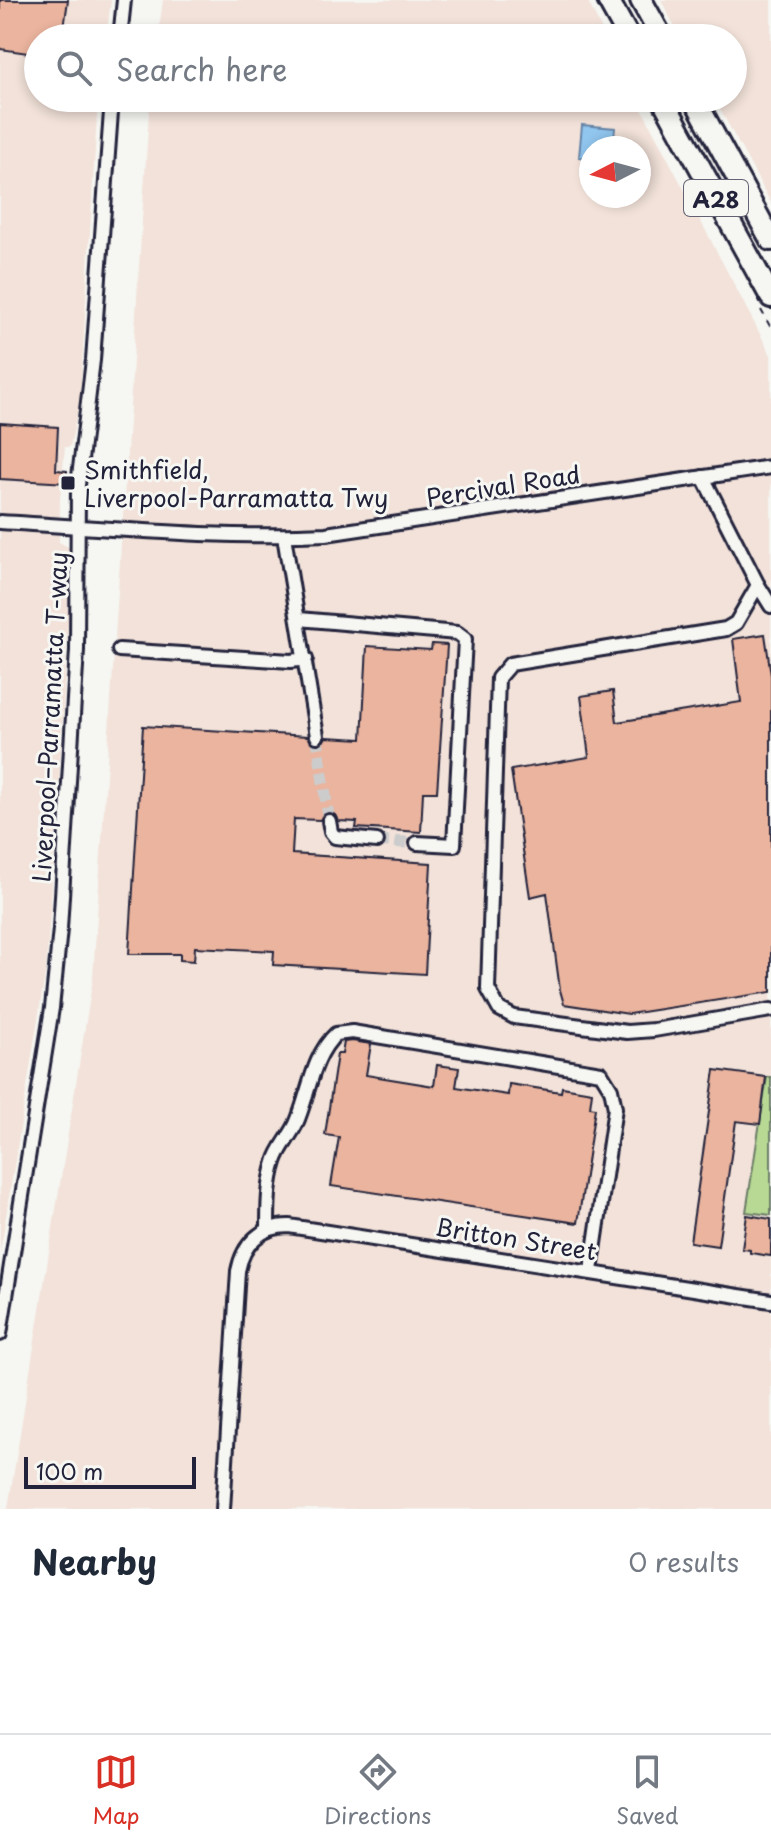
<!DOCTYPE html>
<meta charset="utf-8">
<style>
body{margin:0;font-family:"Playpen Sans",sans-serif;background:#f2f2f3;color:#1f2937}
.compass{position:absolute;left:579px;top:136px;width:72px;height:72px;border-radius:50%;background:#fff;box-shadow:0 4px 12px #0003;rotate:264deg}
.scale{position:absolute;left:24px;bottom:20px;width:172px;box-sizing:border-box;padding-left:8px;border:4px solid #22223b;border-top:0;font-size:22px;line-height:28px;white-space:nowrap;color:#22223b;-webkit-text-stroke:6px #f6f6f2;paint-order:stroke}
.list{margin:0;padding:0;list-style:none}
h2{display:flex;justify-content:space-between;align-items:center;height:104px;margin:0;padding:0 32px;font-size:34px}
h2 small{font-size:26px;font-weight:400;color:#747a83}
.icon{flex:none;width:44px;height:44px;fill:none;stroke:currentColor;stroke-width:2;stroke-linecap:round;stroke-linejoin:round}
.map{position:relative;flex:none;width:771px;height:1509px;overflow:hidden}
.search{position:absolute;background:#fff;box-shadow:0 4px 12px #0003;left:24px;right:24px;top:24px;height:88px;display:flex;align-items:center;gap:20px;box-sizing:border-box;padding:0 28px;border-radius:44px;color:#747a83;font-size:30px}
.sheet{height:224px;background:#fff}
nav{display:flex;justify-content:space-around;align-items:center;box-sizing:border-box;height:112px;border-top:2px solid #e0e1e3;background:#fff;font-size:22px;color:#747a83}
nav a{display:grid;justify-items:center;gap:4px}
nav .on{color:#d93025}
.map>svg:first-child{display:block}
.built{fill:#f2e2d9;fill-rule:evenodd}
.green{fill:#b7d993;stroke:#6c7e67;stroke-width:2}
.water{fill:#91c6ef;stroke:#6584a7;stroke-width:2}
.building{fill:#eab49e;stroke:#22223b;stroke-width:2}
.lines{fill:none;stroke-linecap:round;stroke-linejoin:round}
.minor-tunnel{stroke:#cccccd;stroke-width:12;stroke-dasharray:12 6;stroke-linecap:butt}
.minor-casing{stroke:#22223b;stroke-width:18}
.highway-casing{stroke:#22223b;stroke-width:26}
.path{stroke:#22223b;stroke-width:2;stroke-dasharray:6 6;stroke-linecap:butt}
.minor{stroke:#f6f6f2;stroke-width:12}
.highway{stroke:#f6f6f2;stroke-width:20}
.poi-dot{fill:#22223b;stroke:#f6f6f2;stroke-width:3}
.labels{text-anchor:middle;dominant-baseline:central;stroke-width:6;stroke-linejoin:round;paint-order:stroke}
.shield{fill:#f6f6f2;stroke:#626272;stroke-width:2}
.shield-label{font-size:22px;font-weight:bold;fill:#22223b}
.poi-label{font-size:24px;fill:#22223b;stroke:#f6f6f2;text-anchor:start}
.street-label{font-size:24px;fill:#22223b;stroke:#f6f6f2}
</style>
<div class="map">
<svg width="771" height="1509" viewBox="0 0 771 1509">
<rect width="100%" height="100%" fill="#f6f6f2"/>
<filter id="ink" filterUnits="userSpaceOnUse"><feTurbulence type="fractalNoise" baseFrequency=".0125" numOctaves="2"/><feDisplacementMap in="SourceGraphic" scale="16" xChannelSelector="R" yChannelSelector="G"/><feConvolveMatrix kernelMatrix="1 2 1 2 8 2 1 2 1" color-interpolation-filters="sRGB"/></filter>
<g filter="url(#ink)">
<g class="built">
<path d="M0,0H111L106,38H38V98H98L80,399L70,447H65L60,499L59,542L70,548L71,564L59,785L46,969L0,1253Z"/>
<path d="M163,0H587L606,38H158Z"/>
<path d="M661,0H771V203L714,98H733V38H681Z"/>
<path d="M150,98H636L771,355V1078H766L746,1211L771,1215V1509H8L93,978ZM591,148H639V196H591Z"/>
</g>
<path class="green" d="M767,1077H771V1215L746,1212Z"/>
<path class="water" d="M582,125L615,128L613,148H591V158L579,157Z"/>
<g class="building">
<path d="M0,0H68L64,28L75,30L74,38H38V67L26,65L28,53L0,49Z"/>
<path d="M0,423L58,427L56,470L67,471V483L0,479Z"/>
<path d="M765,634L771,675V992L629,1014L564,1004L560,990L547,893L530,897L511,770L589,757L581,696L613,691L617,722L741,702L733,639Z"/>
<path d="M432,644L447,645L446,661L437,792H423L421,832L356,828L357,822L338,821L335,815L328,812L323,815L320,820L294,819L292,854L431,863L425,974L273,965L274,951L195,947L194,961L180,960V954H129L143,726L308,736L311,742L318,745L323,742L326,737L362,739L367,646L431,650Z"/>
<path d="M352,1041L371,1044L366,1075L434,1086L437,1065L459,1068L456,1087L508,1095L509,1084L561,1092L562,1087L592,1092L590,1107L595,1108L578,1223L331,1186L339,1137L325,1135L337,1054H342L344,1042Z"/>
<path d="M715,1070L766,1077L760,1124L736,1121L718,1246L690,1242Z"/>
<path d="M747,1215L771,1219V1256L750,1253V1250L742,1249Z"/>
</g>
<g class="lines">
<g class="minor-tunnel">
<path d="M317,736L329,821"/>
<path d="M377,841L417,843"/>
</g>
<g class="minor-casing">
<g id="minor">
<path d="M120,38L124,0"/>
<path d="M703,477L758,585L771,606"/>
<path d="M0,522C108,528 217,539 326,534L771,467"/>
<path d="M284,536L317,736"/>
<path d="M758,585L736,623L726,629L510,664L498,678L488,989L499,1009L514,1017L627,1032L654,1030L771,1010"/>
<path d="M299,619L457,633L465,639L454,845L417,843"/>
<path d="M119,650L291,661L306,659"/>
<path d="M329,821L331,832L335,837L377,841"/>
<path d="M268,1230C268,1207 268,1184 275,1162C279,1148 290,1137 296,1124C309,1095 312,1056 336,1034L352,1032L601,1073L611,1089L615,1108L591,1271"/>
<path d="M0,1334L52,1008L60,929L77,650L78,485L93,360L112,98"/>
<path d="M223,1509L238,1271C243,1244 261,1226 289,1226L771,1301"/>
</g>
</g>
<g class="highway-casing">
<g id="highway">
<path d="M608,0L629,38"/>
<path d="M641,0L662,38"/>
<path d="M662,98L771,297"/>
<path d="M694,98L771,240"/>
</g>
</g>
<path class="path" d="M761,310L771,328"/>
<use href="#minor" class="minor"/>
<use href="#highway" class="highway"/>
</g>
</g>
<rect class="poi-dot" x="60" y="475" width="16" height="16" rx="4"/>
<g class="labels">
<rect class="shield" x="684" y="180" width="64" height="36" rx="6"/>
<g class="shield-label">
<text x="716" y="198">A28</text>
</g>
<g class="poi-label">
<text x="84" y="469">Smithfield,<tspan x="84" dy="28">Liverpool-Parramatta Twy</tspan></text>
</g>
<g class="street-label">
<text transform="translate(503 485) rotate(-9)">Percival Road</text>
<text transform="translate(49 717) rotate(-87)">Liverpool–Parramatta T-way</text>
<text transform="translate(516 1238) rotate(9)">Britton Street</text>
</g>
</g>
</svg>
<svg class="compass" viewBox="-18 -18 36 36"><path d="M0-13l5 13h-10z" fill="#e53935"/><path d="M0 13l5-13h-10z" fill="#747a83"/></svg>
<div class="scale">100 m</div>
<div class="search"><svg class="icon" aria-label="search" viewBox="0 0 24 24"><circle cx="10" cy="10" r="6"/><path d="M15 15l6 6"/></svg>Search here</div>
</div>
<section class="sheet">
<h2>Nearby<small>0 results</small></h2>
<ul class="list">
</ul>
</section>
<nav>
<a class="on"><svg class="icon" aria-label="map" viewBox="0 0 24 24"><path d="M3 6l6-2 6 2 6-2v14l-6 2-6-2-6 2zM9 4v14M15 6v14"/></svg>Map</a>
<a><svg class="icon" aria-label="directions" viewBox="0 0 24 24"><path d="M12 3l9 9-9 9-9-9zM9 14v-3h6M13 9l2 2-2 2"/></svg>Directions</a>
<a><svg class="icon" aria-label="saved" viewBox="0 0 24 24"><path d="M7 4h10v16l-5-4-5 4z"/></svg>Saved</a>
</nav>
